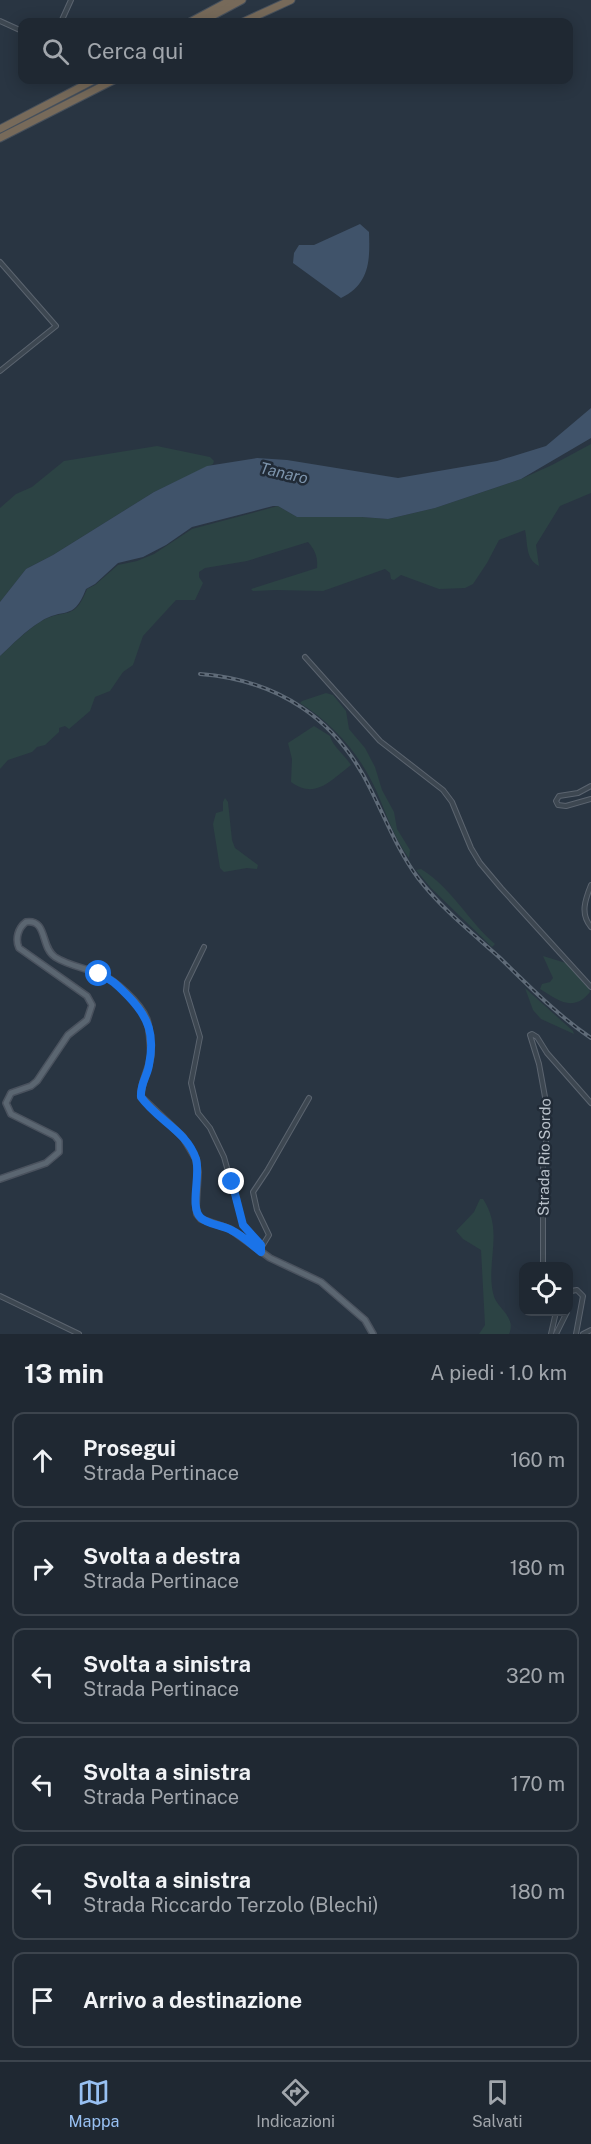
<!DOCTYPE html>
<html lang="it">
<meta charset="utf-8">
<style>
body{margin:0;font-family:"Public Sans",sans-serif;background:#27303a;color:#f1f3f6}
.controls{position:absolute;right:18px;bottom:18px;display:grid;overflow:hidden;border-radius:12px;box-shadow:0 3px 15px #0003}
.controls button{width:54px;height:54px;display:grid;place-items:center;padding:0;border:0;border-bottom:2px solid #3c444d;background:#1f2832;color:#f1f3f6;font:30px sans-serif}
.stop{position:absolute;width:18px;height:18px;margin:-14px;border:4px solid #1a73e8;border-radius:50%;background:#fff}
.stop.end{background:#1a73e8;border-color:#fff;box-shadow:0 2px 6px #0008}
.list{margin:0;padding:0;list-style:none}
h2{display:flex;justify-content:space-between;align-items:center;height:78px;margin:0;padding:0 24px;font-size:26px}
h2 small{font-size:20px;font-weight:400;color:#a1a6ac}
.list li{display:grid;grid-template-columns:39px 1fr auto;gap:18px;align-items:center;box-sizing:border-box;height:96px;margin:0 12px 12px;padding:0 12px;border:2px solid #3c444d;border-radius:12px}
.list b{display:block;font-size:22px;white-space:nowrap}
.list p{margin:0;font-size:20px;white-space:nowrap;color:#a1a6ac}
.list em{font-size:20px;font-style:normal;color:#a1a6ac}
.icon{flex:none;width:33px;height:33px;fill:none;stroke:currentColor;stroke-width:2;stroke-linecap:round;stroke-linejoin:round}
.map{position:relative;flex:none;width:591px;height:1334px;overflow:hidden}
.search{position:absolute;background:#1f2832;box-shadow:0 3px 15px #0003;left:18px;right:18px;top:18px;height:66px;display:flex;align-items:center;gap:15px;box-sizing:border-box;padding:0 21px;border-radius:12px;color:#a1a6ac;font-size:22px}
.sheet{height:726px;background:#1f2832}
nav{display:flex;justify-content:space-around;align-items:center;box-sizing:border-box;height:84px;border-top:2px solid #3c444d;background:#1f2832;font-size:16px;color:#a1a6ac}
nav a{display:grid;justify-items:center;gap:3px}
nav .on{color:#98c0f2}
.map>svg:first-child{display:block}
.green{fill:#2c4344}
.water{fill:#40536a}
.lines{fill:none;stroke-linecap:round;stroke-linejoin:round}
.minor-casing{stroke:#5b646f;stroke-width:6}
.major-casing{stroke:#4a525e;stroke-width:8}
.highway-casing{stroke:#48515c;stroke-width:9}
.minor{stroke:#3d4751;stroke-width:4}
.major{stroke:#5b6671;stroke-width:5}
.highway{stroke:#776a5a;stroke-width:7}
.rail-casing{stroke:#5f6b78;stroke-width:4}
.rail{stroke:#212b37;stroke-width:1.5;stroke-dasharray:4.5;stroke-linecap:butt}
.route{stroke:#1a73e8;stroke-width:8}
.labels{text-anchor:middle;dominant-baseline:central;stroke-width:5;stroke-linejoin:round;paint-order:stroke}
.street-label{font-size:15px;fill:#bac2cb;stroke:#212b37}
.water-label{font-size:16px;font-style:italic;fill:#7d94ac;stroke:#212b37}
</style>
<div class="map">
<svg width="591" height="1334" viewBox="0 0 591 1334">
<rect width="100%" height="100%" fill="#293542"/>
<g class="green">
<path d="M591,444V493L560,506L536,545L539,566C525,559 528,543 525,530L499,540L487,563L473,584L465,588L439,589L401,575L394,580L391,579L390,573L385,569L323,591L275,590L253,591L251,589L317,568C318,557 315,550 308,542L247,561L205,568L199,572V577L203,583L195,600H176L143,636L133,665L123,672L110,691L95,697L90,711L69,729L65,726L59,728V732L45,745L37,747L32,752L8,760L0,769V656C13,644 26,631 40,622C65,607 74,623 87,589L95,585L118,565L137,561L154,554L192,529L278,506L297,517H362L388,519L435,508L521,479L552,465Z"/>
<path d="M157,446L210,457L214,461L213,464L154,492L53,555L26,569L0,602V508L16,494L32,487L64,461Z"/>
<path d="M326,693L333,695L346,711L349,729L365,748L375,767L382,790L394,812L397,829L410,850L409,858C394,838 386,813 376,790C359,753 334,725 300,703L302,701Z"/>
<path d="M314,726L330,736C332,746 345,755 351,765C331,780 316,800 291,782L292,759L288,743Z"/>
<path d="M225,798L228,802L232,840L235,848L258,865L257,869L247,868L224,872L220,868L213,824L216,813L223,811V802Z"/>
<path d="M421,869C452,888 468,921 495,944L492,947L431,888L416,870Z"/>
<path d="M543,956L566,963L589,988L590,992C573,1013 558,1000 540,989L542,984L550,982L553,978Z"/>
<path d="M525,988L573,1031L574,1034L541,1019L533,1010Z"/>
<path d="M480,1199H483C504,1231 486,1260 493,1293C496,1309 517,1316 509,1334H479L485,1325L481,1250L463,1239L456,1231L474,1212Z"/>
</g>
<g class="water">
<path d="M360,224L369,232C370,260 370,284 341,298L293,263L294,253L299,245H314Z"/>
<path d="M591,408V438L521,479L435,508L388,519L362,517H297L278,506H273L192,527L166,545L143,557L118,563L95,584L86,589C73,623 63,606 40,622C25,631 13,644 0,656V602L26,569L53,555L154,492L207,466L257,458L287,460L398,478L497,461L546,446Z"/>
</g>
<g class="lines">
<g class="minor-casing">
<g id="minor">
<path d="M0,21L22,31"/>
<path d="M61,22L71,0"/>
<path d="M0,262L56,326L0,371"/>
<path d="M305,657L380,741L443,790L452,802L471,848L480,863L501,888L591,987"/>
<path d="M591,786L578,793L559,796L556,801L558,805L566,806L591,799"/>
<path d="M591,885C585,900 580,914 591,927"/>
<path d="M204,947L187,982L186,991L200,1037L191,1083L198,1113L210,1128L224,1157L243,1225L261,1246V1252"/>
<path d="M261,1248L269,1235L257,1210L253,1192L267,1171L309,1098"/>
<path d="M543,1266V1163L546,1142L547,1108L539,1064L530,1035L532,1034L537,1037L547,1053L591,1103"/>
<path d="M568,1295L571,1291L577,1290L583,1296L576,1334"/>
<path d="M0,1296L79,1334"/>
<path d="M551,1334L556,1312"/>
<path d="M556,1334L567,1312"/>
<path d="M583,1334L591,1330"/>
</g>
</g>
<g class="major-casing">
<path id="major" d="M0,1179L46,1163L59,1152V1141L55,1136L11,1114L6,1103L11,1093L31,1086L37,1081L68,1035L87,1020L92,1005L87,996L19,948C15,939 18,928 26,922C48,919 40,947 55,957C67,965 84,968 98,973C114,979 141,1003 147,1020C150,1030 150,1042 151,1052C151,1068 140,1081 141,1097L183,1137L196,1159L198,1172L196,1206L197,1214L201,1219L230,1229L270,1258L321,1282L365,1320L373,1334"/>
</g>
<g class="highway-casing">
<g id="highway">
<path d="M190,22L231,0"/>
<path d="M201,22L242,0"/>
<path d="M243,22L291,0"/>
<path d="M0,129L94,80"/>
<path d="M0,138L114,80"/>
</g>
</g>
<use href="#minor" class="minor"/>
<use href="#major" class="major"/>
<use href="#highway" class="highway"/>
<g class="rail-casing">
<path id="rail" d="M200,674C278,680 337,719 371,790C386,820 398,851 418,878C441,908 471,932 499,957C528,985 557,1015 591,1038"/>
</g>
<use href="#rail" class="rail"/>
</g>
<g class="lines">
<path class="route" d="M99,974C112,979 119,987 129,997C149,1018 155,1035 149,1065C147,1077 140,1084 141,1097C157,1120 187,1131 196,1159C201,1175 189,1208 201,1218C209,1225 222,1225 231,1230C242,1235 252,1245 261,1252V1245L243,1225L232,1182"/>
</g>
<g class="labels">
<g class="street-label">
<text transform="translate(544 1157) rotate(-89)">Strada Rio Sordo</text>
</g>
<g class="water-label">
<text transform="translate(284 473) rotate(13)">Tanaro</text>
</g>
</g>
</svg>
<div class="controls">
<button><svg class="icon" aria-label="locate" viewBox="0 0 24 24"><circle cx="12" cy="12" r="6"/><path d="M12 2v4M12 18v4M2 12h4M18 12h4"/></svg></button>
</div>
<div class="stop" style="left:99px;top:974px"></div>
<div class="stop end" style="left:232px;top:1182px"></div>
<div class="search"><svg class="icon" aria-label="search" viewBox="0 0 24 24"><circle cx="10" cy="10" r="6"/><path d="M15 15l6 6"/></svg>Cerca qui</div>
</div>
<section class="sheet">
<h2>13 min<small>A piedi · 1.0 km</small></h2>
<ul class="list">
<li><svg class="icon" aria-label="ahead" viewBox="0 0 24 24"><path d="M12 20V5M6 11l6-6 6 6"/></svg><div><b>Prosegui</b><p>Strada Pertinace</p></div><em>160 m</em></li>
<li><svg class="icon" aria-label="right" viewBox="0 0 24 24"><path d="M7 20v-9h11M14 6l5 5-5 5"/></svg><div><b>Svolta a destra</b><p>Strada Pertinace</p></div><em>180 m</em></li>
<li><svg class="icon" aria-label="left" viewBox="0 0 24 24"><path d="M17 20v-9H6M10 6l-5 5 5 5"/></svg><div><b>Svolta a sinistra</b><p>Strada Pertinace</p></div><em>320 m</em></li>
<li><svg class="icon" aria-label="left" viewBox="0 0 24 24"><path d="M17 20v-9H6M10 6l-5 5 5 5"/></svg><div><b>Svolta a sinistra</b><p>Strada Pertinace</p></div><em>170 m</em></li>
<li><svg class="icon" aria-label="left" viewBox="0 0 24 24"><path d="M17 20v-9H6M10 6l-5 5 5 5"/></svg><div><b>Svolta a sinistra</b><p>Strada Riccardo Terzolo (Blechi)</p></div><em>180 m</em></li>
<li><svg class="icon" aria-label="arrive" viewBox="0 0 24 24"><path d="M6 21V4h12l-3 4 3 4H6"/></svg><div><b>Arrivo a destinazione</b></div></li>
</ul>
</section>
<nav>
<a class="on"><svg class="icon" aria-label="map" viewBox="0 0 24 24"><path d="M3 6l6-2 6 2 6-2v14l-6 2-6-2-6 2zM9 4v14M15 6v14"/></svg>Mappa</a>
<a><svg class="icon" aria-label="directions" viewBox="0 0 24 24"><path d="M12 3l9 9-9 9-9-9zM9 14v-3h6M13 9l2 2-2 2"/></svg>Indicazioni</a>
<a><svg class="icon" aria-label="saved" viewBox="0 0 24 24"><path d="M7 4h10v16l-5-4-5 4z"/></svg>Salvati</a>
</nav>
